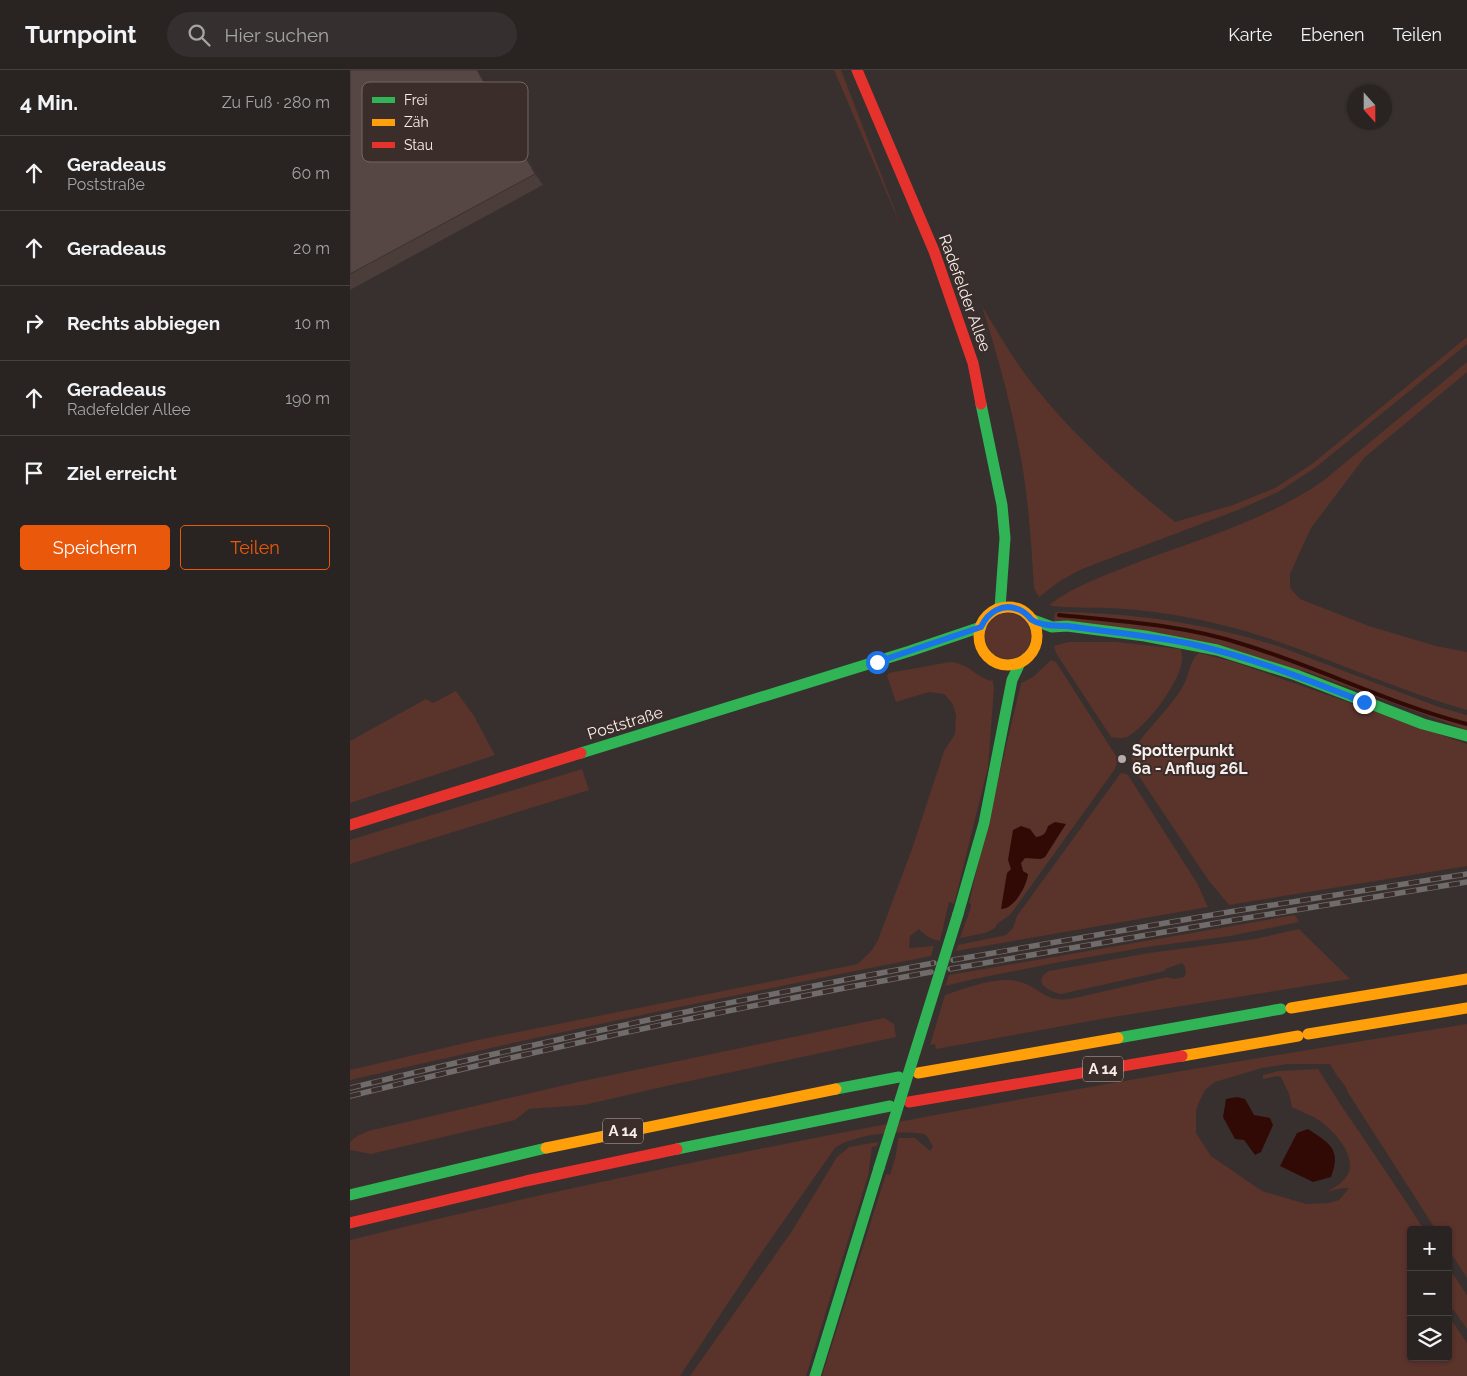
<!DOCTYPE html>
<html lang="de">
<meta charset="utf-8">
<style>
body{margin:0;font-family:Raleway,sans-serif;background:#35302f;color:#f1f3f6}
.controls{position:absolute;right:15px;bottom:15px;display:grid;overflow:hidden;border-radius:5px;box-shadow:0 1px 4px #0004}
.controls button{width:45px;height:45px;display:grid;place-items:center;padding:0;border:0;border-bottom:1px solid #454140;background:#292422;color:#f1f3f6;font:25px sans-serif}
.compass{position:absolute;left:997px;top:15px;width:45px;height:45px;border-radius:50%;background:#292422;box-shadow:0 1px 4px #0004;rotate:159deg}
.stop{position:absolute;width:15px;height:15px;margin:-11px;border:4px solid #1a73e8;border-radius:50%;background:#fff}
.stop.end{background:#1a73e8;border-color:#fff;box-shadow:0 1px 5px #0008}
.list{margin:0;padding:0;list-style:none}
h2{display:flex;justify-content:space-between;align-items:center;height:65px;margin:0;padding:0 20px;font-size:21px}
h2 small{font-size:16px;font-weight:400;color:#a5a4a5}
.list li{display:grid;grid-template-columns:32px 1fr auto;gap:15px;align-items:center;box-sizing:border-box;height:75px;padding:0 20px;border-top:1px solid #454140}
.list b{display:block;font-size:19px;white-space:nowrap}
.list p{margin:0;font-size:16px;white-space:nowrap;color:#a5a4a5}
.list em{font-size:16px;font-style:normal;color:#a5a4a5}
.actions{display:flex;gap:10px;padding:15px 20px}
.actions a{flex:1;padding:11px 0;border:1px solid #ea580c;border-radius:5px;text-align:center;font-size:18px;color:#ea580c}
.actions .main{background:#ea580c;color:#fff}
.icon{flex:none;width:28px;height:28px;fill:none;stroke:currentColor;stroke-width:2;stroke-linecap:round;stroke-linejoin:round}
.map{position:relative;flex:none;width:1117px;height:1306px;overflow:hidden}
header{display:flex;align-items:center;gap:30px;box-sizing:border-box;height:70px;padding:0 25px;background:#292422;border-bottom:1px solid #454140}
header strong{font-size:24px}
nav{display:flex;gap:28px;margin-inline-start:auto;font-size:18px}
.search{width:350px;height:45px;background:#35302f;display:flex;align-items:center;gap:12px;box-sizing:border-box;padding:0 18px;border-radius:28px;color:#a5a4a5;font-size:19px}
main{display:flex}
aside{flex:1;background:#292422}
.map>svg:first-child{display:block}
.green{fill:#5a332b}
.water{fill:#320a05}
.lines{fill:none;stroke-linecap:round;stroke-linejoin:round}
.stream{stroke:#320a05;stroke-width:4}
.fast{stroke:#30b455;stroke-width:11}
.slow{stroke:#ff9f0a;stroke-width:11}
.jam{stroke:#e5322d;stroke-width:11}
.rail-casing{stroke:#706c6c;stroke-width:5.5}
.rail{stroke:#3b2d2a;stroke-width:4;stroke-dasharray:11;stroke-linecap:butt}
.fast-bridge{stroke:#30b455;stroke-width:11}
.wall{fill:#4a3d3a}
.shaded-wall{fill:#3c3230}
.building{fill:#564744;stroke:#3c3230}
.route{stroke:#1a73e8;stroke-width:6}
.poi-dot{fill:#b4acaa;stroke:#3b2d2a;stroke-width:2}
.labels{text-anchor:middle;dominant-baseline:central;stroke-width:4;stroke-linejoin:round;paint-order:stroke}
.shield{fill:#3b2d2a;stroke:#bfb4b2;stroke-width:1}
.shield-label{font-size:15px;font-weight:bold;fill:#f7eeec}
.street-label{font-size:16px;fill:#f7eeec;stroke:#3b2d2a}
.poi-label{font-size:16px;font-weight:bold;fill:#f7eeec;stroke:#3b2d2a;text-anchor:start}
.key{fill:#3b2d2a;stroke:#736764;stroke-width:1}
.key-label{font-size:14px;fill:#f7eeec}
</style>
<header>
<strong>Turnpoint</strong>
<div class="search"><svg class="icon" aria-label="search" viewBox="0 0 24 24"><circle cx="10" cy="10" r="6"/><path d="M15 15l6 6"/></svg>Hier suchen</div>
<nav><a>Karte</a><a>Ebenen</a><a>Teilen</a></nav>
</header>
<main>
<aside>
<h2>4 Min.<small>Zu Fuß · 280 m</small></h2>
<ul class="list">
<li><svg class="icon" aria-label="ahead" viewBox="0 0 24 24"><path d="M12 20V5M6 11l6-6 6 6"/></svg><div><b>Geradeaus</b><p>Poststraße</p></div><em>60 m</em></li>
<li><svg class="icon" aria-label="ahead" viewBox="0 0 24 24"><path d="M12 20V5M6 11l6-6 6 6"/></svg><div><b>Geradeaus</b></div><em>20 m</em></li>
<li><svg class="icon" aria-label="right" viewBox="0 0 24 24"><path d="M7 20v-9h11M14 6l5 5-5 5"/></svg><div><b>Rechts abbiegen</b></div><em>10 m</em></li>
<li><svg class="icon" aria-label="ahead" viewBox="0 0 24 24"><path d="M12 20V5M6 11l6-6 6 6"/></svg><div><b>Geradeaus</b><p>Radefelder Allee</p></div><em>190 m</em></li>
<li><svg class="icon" aria-label="arrive" viewBox="0 0 24 24"><path d="M6 21V4h12l-3 4 3 4H6"/></svg><div><b>Ziel erreicht</b></div></li>
</ul>
<div class="actions"><a class="main">Speichern</a><a>Teilen</a></div>
</aside>
<div class="map">
<svg width="1117" height="1306" viewBox="0 0 1117 1306">
<rect width="100%" height="100%" fill="#37302e"/>
<g class="green">
<path d="M484,0H491L552,159Z"/>
<path d="M632,236C646,259 659,282 675,304C717,360 771,408 825,452L883,435L925,418L962,394L1117,267V274L965,398L928,422L888,440L732,499L710,511L689,527L684,518C681,469 678,421 668,373C659,326 646,281 632,236Z"/>
<path d="M1117,292V302L1014,388L961,458L940,504V518L950,529L1019,556L1086,576L1117,582V640C1035,617 959,577 876,556C838,546 799,540 760,538C742,537 714,539 699,535C727,514 759,504 791,491C853,468 918,449 973,411Z"/>
<path d="M708,542C787,543 853,553 928,576L1089,637L1117,645V660L957,602L704,551L705,543Z"/>
<circle cx="658" cy="566" r="23"/>
<path d="M719,572H766L830,579C843,599 795,659 777,667C771,669 767,668 761,667L706,583L704,576Z"/>
<path d="M849,583L884,592L1117,674V796L879,835L859,811L784,699L781,686L783,680C798,658 818,640 832,618C839,607 840,589 849,583Z"/>
<path d="M701,590L706,592L768,689L765,699L660,845L647,854L645,858L635,863L610,868L621,837V834L619,833L671,613L683,607Z"/>
<path d="M600,592C622,594 625,608 643,611L644,618L638,697L604,834L599,832L590,871C581,869 575,866 569,859L560,866L559,878L584,876L581,886C387,924 193,965 0,1010V1000L128,970L508,894L521,881L528,870L563,776L594,681L605,664L606,645L602,633L594,624L579,622L546,632L537,606L539,603Z"/>
<path d="M106,621L124,646L145,685L0,733V671L76,629L83,633Z"/>
<path d="M232,699L239,720L0,794V770Z"/>
<path d="M772,703L778,705L847,813L858,837L606,881L608,875L656,865L663,858L667,846L770,704Z"/>
<path d="M945,845L949,852L880,866L797,877L710,892L624,909L595,916L599,905Z"/>
<path d="M949,859L1000,909L757,948L586,979L585,974L580,975L595,925C616,918 649,905 670,912C691,918 694,932 720,929L817,907L824,909L834,907L836,903L835,897L832,893L815,899V901L711,924C699,922 681,912 699,901L799,883L905,869Z"/>
<path d="M534,948L544,954L546,967L321,1015L234,1035L179,1039L165,1050L21,1084L0,1080V1072L7,1066L18,1061L228,1012Z"/>
<path d="M1117,954V1208L1098,1179V1160H1086L997,1021V1019C991,1010 985,1004 980,994H937L912,998L865,1012L855,1020L849,1032L846,1041V1063L861,1086L912,1121L956,1134L979,1133L989,1130L999,1118H992L977,1122C985,1117 994,1112 998,1104C1007,1086 984,1061 970,1051C962,1045 951,1042 942,1037L939,1024L931,1007L928,1006L913,1009V1005L929,1001L968,999C1002,1054 1040,1105 1074,1160H1061V1287H1098V1197L1117,1225V1259L1103,1239L1100,1248L1117,1273V1306H472L536,1104L540,1105L546,1085L548,1068H565L580,1081L583,1077L577,1066L574,1064C550,1060 505,1064 485,1078L409,1186L330,1306H0V1170C369,1079 742,1014 1117,954Z"/>
<path d="M528,1072L527,1076L522,1077L518,1106L456,1306H340L442,1161L487,1087L499,1077Z"/>
</g>
<g class="water">
<path d="M705,752L716,754L695,787L691,789L675,788L671,793L673,801L678,804C677,816 664,839 651,839L657,803L661,799L658,790L663,760L671,756L680,759L686,767C694,766 696,763 698,756Z"/>
<path d="M887,1027L895,1029L904,1045L920,1048L923,1055L911,1082L905,1085L894,1070L885,1069L873,1047L876,1029Z"/>
<path d="M958,1059C979,1073 992,1079 981,1107L963,1112L930,1096L947,1063Z"/>
</g>
<g class="lines">
<path class="stream" d="M709,545C770,551 834,555 892,574C968,597 1040,634 1117,654"/>
<g class="fast">
<path d="M631,334L652,435L655,468L650,538"/>
<path d="M683,550L702,557L717,556L795,566L867,580L946,605L1073,654L1117,666"/>
<path d="M231,683L560,581L631,557"/>
<path d="M608,844L634,753L662,610L670,593"/>
<path d="M768,968L931,939"/>
<path d="M486,1019L549,1007"/>
<path d="M327,1079L540,1036"/>
<path d="M0,1125L196,1078"/>
<path d="M465,1306L529,1098"/>
</g>
<g class="slow">
<circle cx="658" cy="566" r="29"/>
<path d="M941,938L1117,909"/>
<path d="M958,964L1117,938"/>
<path d="M832,986L948,966"/>
<path d="M568,1003L768,968"/>
<path d="M196,1078L486,1019"/>
</g>
<g class="jam">
<path d="M507,0L584,181L623,293L631,334"/>
<path d="M0,755L231,683"/>
<path d="M559,1032L832,986"/>
<path d="M0,1153L176,1111L327,1079"/>
</g>
<g class="rail-casing">
<g id="rail">
<path d="M603,890L879,842L1117,804"/>
<path d="M600,899L884,850L1117,812"/>
<path d="M0,1018C194,971 388,929 584,893"/>
<path d="M0,1026C192,979 386,937 581,902"/>
</g>
</g>
<use href="#rail" class="rail"/>
<path class="fast-bridge" d="M529,1098L608,844"/>
</g>
<path class="wall" d="M0,0H128L193,115L0,220Z"/>
<path class="shaded-wall" d="M127,0H128L193,115L185,104Z"/>
<path class="building" d="M0,0H127L185,104L0,204Z"/>
<g class="lines">
<path class="route" d="M527,592L631,557C638,542 653,532 670,540C675,542 678,546 682,550C692,556 706,556 717,556C759,562 801,566 841,574C901,587 958,610 1014,632"/>
</g>
<circle class="poi-dot" cx="772" cy="689" r="5"/>
<g class="labels">
<g class="shield">
<rect x="733" y="986.5" width="40" height="25" rx="4"/>
<rect x="253" y="1048.5" width="40" height="25" rx="4"/>
</g>
<g class="shield-label">
<text x="753" y="999">A 14</text>
<text x="273" y="1061">A 14</text>
</g>
<g class="street-label">
<text transform="translate(615 223) rotate(70)">Radefelder Allee</text>
<text transform="translate(275 653) rotate(-17)">Poststraße</text>
</g>
<g class="poi-label">
<text x="782" y="680">Spotterpunkt<tspan x="782" dy="18">6a - Anflug 26L</tspan></text>
</g>
</g>
<rect x="12" y="12" width="166" height="80" rx="8" class="key"/>
<rect x="22" y="27" width="23" height="6" fill="#30b455"/>
<rect x="22" y="49" width="23" height="7" fill="#ff9f0a"/>
<rect x="22" y="72" width="23" height="6" fill="#e5322d"/>
<g class="key-label">
<text x="54" y="35">Frei</text>
<text x="54" y="57">Zäh</text>
<text x="54" y="80">Stau</text>
</g>
</svg>
<div class="controls">
<button>+</button>
<button>−</button>
<button><svg class="icon" aria-label="layers" viewBox="0 0 24 24"><path d="M12 4l9 5-9 5-9-5zM3 14l9 5 9-5"/></svg></button>
</div>
<svg class="compass" viewBox="-18 -18 36 36"><path d="M0-13l5 13h-10z" fill="#e53935"/><path d="M0 13l5-13h-10z" fill="#a5a4a5"/></svg>
<div class="stop" style="left:527px;top:592px"></div>
<div class="stop end" style="left:1014px;top:632px"></div>
</div>
</main>
